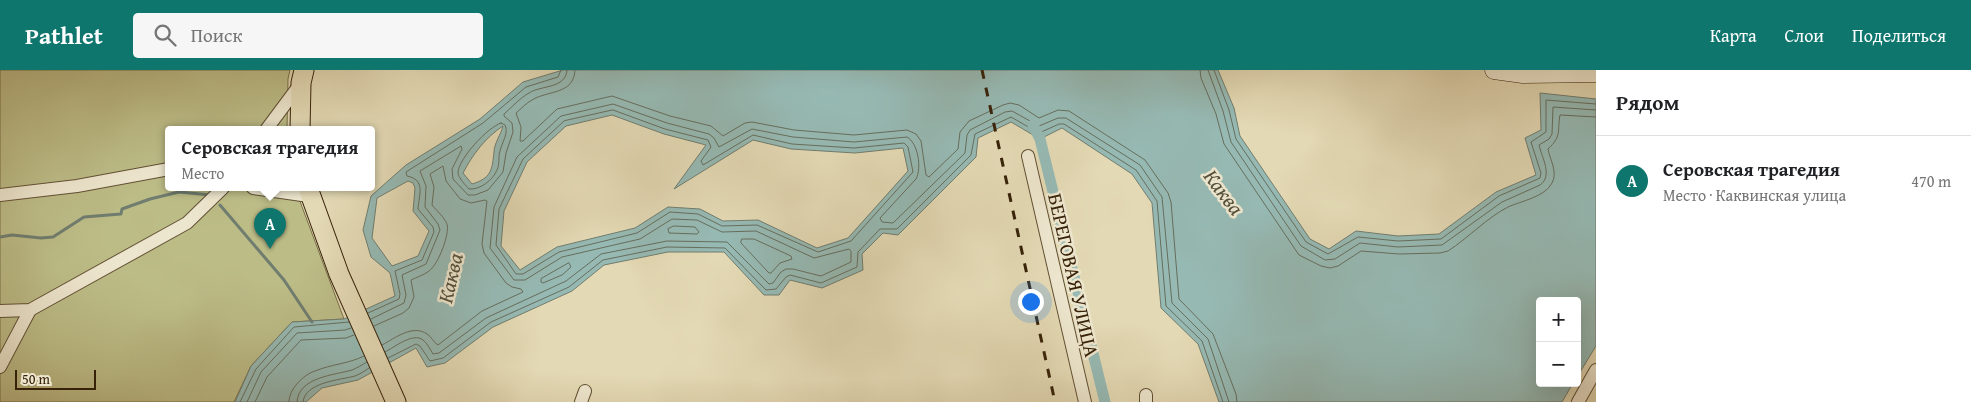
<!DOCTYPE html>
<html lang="ru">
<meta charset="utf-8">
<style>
body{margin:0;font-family:"Gentium Book Plus",serif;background:#f6f6f6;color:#202124}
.controls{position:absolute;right:15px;bottom:15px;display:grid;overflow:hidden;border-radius:5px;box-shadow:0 5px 20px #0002}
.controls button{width:45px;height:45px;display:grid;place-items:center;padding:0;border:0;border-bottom:1px solid #e0e0e0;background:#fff;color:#202124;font:25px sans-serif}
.scale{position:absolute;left:15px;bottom:12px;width:81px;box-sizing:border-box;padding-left:5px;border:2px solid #372209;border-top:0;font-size:14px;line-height:18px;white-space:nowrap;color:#372209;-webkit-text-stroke:4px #ede6ce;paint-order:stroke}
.you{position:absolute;left:1030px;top:231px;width:18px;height:18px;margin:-12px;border:4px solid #fff;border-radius:50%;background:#1a73e8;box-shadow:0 0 0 8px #1a73e833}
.badge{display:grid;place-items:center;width:32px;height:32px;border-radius:50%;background:#0f766e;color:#fff;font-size:16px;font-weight:700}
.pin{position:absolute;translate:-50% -41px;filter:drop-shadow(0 1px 2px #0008)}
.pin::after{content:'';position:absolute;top:26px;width:18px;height:15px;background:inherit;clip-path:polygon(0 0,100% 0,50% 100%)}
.popup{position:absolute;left:165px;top:56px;width:210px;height:65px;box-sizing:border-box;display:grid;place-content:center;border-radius:5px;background:#fff;filter:drop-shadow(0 1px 4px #0005);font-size:16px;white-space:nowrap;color:#757577}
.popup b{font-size:19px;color:#202124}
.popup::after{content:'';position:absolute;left:50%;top:100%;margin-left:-10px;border:10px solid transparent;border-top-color:#fff}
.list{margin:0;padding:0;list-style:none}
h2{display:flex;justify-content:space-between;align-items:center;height:65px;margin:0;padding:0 20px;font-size:21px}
h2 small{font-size:16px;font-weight:400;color:#757577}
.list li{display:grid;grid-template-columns:32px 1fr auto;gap:15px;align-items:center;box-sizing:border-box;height:90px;padding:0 20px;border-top:1px solid #e0e0e0}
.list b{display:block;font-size:19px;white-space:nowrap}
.list p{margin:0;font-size:16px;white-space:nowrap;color:#757577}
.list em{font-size:16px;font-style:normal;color:#757577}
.icon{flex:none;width:28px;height:28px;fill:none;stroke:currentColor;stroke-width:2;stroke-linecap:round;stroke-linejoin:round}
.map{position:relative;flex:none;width:1596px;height:332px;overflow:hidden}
header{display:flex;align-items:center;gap:30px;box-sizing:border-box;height:70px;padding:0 25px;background:#0f766e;color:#fff}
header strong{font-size:24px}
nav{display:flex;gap:28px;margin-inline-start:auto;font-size:18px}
.search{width:350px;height:45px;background:#f6f6f6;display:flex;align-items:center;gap:12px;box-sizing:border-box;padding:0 18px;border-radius:5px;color:#757577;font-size:19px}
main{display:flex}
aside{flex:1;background:#fff}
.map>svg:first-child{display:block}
.green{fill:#bcbc87;stroke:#7a6f48}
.water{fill:#96b9b3;stroke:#707d6f;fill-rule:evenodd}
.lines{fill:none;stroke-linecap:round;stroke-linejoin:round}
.shore{stroke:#666e5e;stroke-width:1}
.stream{stroke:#707d6f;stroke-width:3}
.canal{stroke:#96b9b3;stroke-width:11}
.street-casing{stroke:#625034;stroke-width:14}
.secondary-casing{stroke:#372209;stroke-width:19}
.primary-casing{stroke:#372209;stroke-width:21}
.street{stroke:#ede6ce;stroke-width:12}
.secondary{stroke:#ede6ce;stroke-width:18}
.primary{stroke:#e3d9b4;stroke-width:19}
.rail{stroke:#372209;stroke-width:3;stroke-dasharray:9 9;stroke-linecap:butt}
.labels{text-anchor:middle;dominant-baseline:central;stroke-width:5;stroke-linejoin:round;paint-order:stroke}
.street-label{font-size:20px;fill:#372209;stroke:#ede6ce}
.water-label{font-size:21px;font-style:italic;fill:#544f3c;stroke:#ede6ce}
</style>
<header>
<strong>Pathlet</strong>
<div class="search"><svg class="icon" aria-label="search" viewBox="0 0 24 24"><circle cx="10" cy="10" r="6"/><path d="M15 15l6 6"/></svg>Поиск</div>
<nav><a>Карта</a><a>Слои</a><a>Поделиться</a></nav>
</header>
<main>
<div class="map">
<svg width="1596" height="332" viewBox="0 0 1596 332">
<rect width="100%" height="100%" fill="#e3d9b4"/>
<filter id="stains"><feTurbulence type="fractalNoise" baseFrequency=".004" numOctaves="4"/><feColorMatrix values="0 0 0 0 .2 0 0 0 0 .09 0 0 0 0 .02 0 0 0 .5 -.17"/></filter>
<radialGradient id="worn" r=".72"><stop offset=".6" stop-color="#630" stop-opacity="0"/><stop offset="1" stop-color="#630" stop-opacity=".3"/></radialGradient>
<path class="green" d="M0,0H290L288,9L287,60H169V118H295L344,249L292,252L251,296L234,332H0Z"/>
<path class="water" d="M563,0H1218L1234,38L1240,66L1310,169L1329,179L1356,161L1398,166L1439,164L1496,122L1536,105L1525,68L1541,60L1540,23L1596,29V276L1577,307V231H1540V313H1573L1562,332H1219L1198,274L1161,238L1152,133L1132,104L1062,58L1040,69L1011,52L978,68L976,87L898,165L883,163L862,184L863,200L822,218L790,210L779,225H764L724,182H668L604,195L572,221L493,257L445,293L427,297L416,278L358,310L322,318L306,332H235L251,296L292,252L344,249L395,226L390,203L371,187L363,160L371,126L406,95L480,49L523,12ZM612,45L664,64L706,75L674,119L753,70L791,79L855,83L903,78L908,101L848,168L817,178L758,150L723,151L700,139L668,137L635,158L557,177L520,200L501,176L504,141L527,92L566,56ZM503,56C501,64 494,74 494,82C492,101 491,108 472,114L463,103C473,84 485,68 503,56ZM408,111L413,113L415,118L413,141L429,161L418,186L392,196L372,168L377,128Z"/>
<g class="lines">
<g class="shore">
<path d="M575,0C574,25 548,20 532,30C526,33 521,39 516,43L521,57L520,71H523L557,39L612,26L670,46L711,56L723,66L745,53L752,52L794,60L854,65L907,60L916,64L921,71L926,105L929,107L958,79L960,62L969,51L1003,35L1010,33L1019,35L1039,48L1058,40L1069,41L1145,90L1168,123L1171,132L1179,229L1213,264L1236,324L1237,332"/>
<path d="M1200,0L1201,8L1216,44L1224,74L1299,185L1321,196L1330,198L1338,196L1361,181L1399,184L1440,183L1448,181C1468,168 1488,147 1508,137C1521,131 1545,127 1552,113C1558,102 1550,90 1548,79C1562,66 1557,62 1560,45L1596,47"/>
<path d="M1208,0L1223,41L1231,72L1301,176L1325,190L1335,189L1360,173L1398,177L1442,175L1502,132L1540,115C1553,106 1542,88 1539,75L1549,69L1552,64L1553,37L1596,40"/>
<path d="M1214,0L1229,40L1236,69L1306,172L1328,184L1358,167L1398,171L1441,169L1499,126L1540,108L1541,103L1531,72L1546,62V30L1596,34"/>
<path d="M613,40L665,59L708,70L711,77L701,91L703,95L753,65L792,74L854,78L904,73L908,77L913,102L851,171L818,182L757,155L722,156L698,144L670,142L637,163L559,182L523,204H516L496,175L499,139L523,89L564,51Z"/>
<path d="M501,53L505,55C509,63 502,72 500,81C498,86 500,94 497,100C493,110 480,120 469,119C466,116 458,107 458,103C458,89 488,57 501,53Z"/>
<path d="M674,156L695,157L699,162L697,164L669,163L668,159Z"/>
<path d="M742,169H754L791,186L792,189L780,193L771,203H769L741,173Z"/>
<path d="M569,193L571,197L562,205L543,213L541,212V209Z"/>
<path d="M368,243L399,229L400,224L395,201L422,190L434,162L433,157L418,139C419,124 426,110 407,106L406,102L483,53L526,17L558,7L561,0"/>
<path d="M371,249L404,233L406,225L402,205L426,194L440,160L438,154L425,137L426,116L420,101L461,76L462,79L452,99L453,109L468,125H475L488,120L503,102L506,83L513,62L512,53L504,46V44C512,37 520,28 529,23C541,15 566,19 567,0"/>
<path d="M374,256L403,243L409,238L414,227L411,210C417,207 424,205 429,201C438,195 450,164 447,154C444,147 437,141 432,135L434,117L430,104L443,96L446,111L460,129L471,133L485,130L487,131L482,174L484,183L506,213L512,217L521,219L523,222L482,241L438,275C433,272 432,267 427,264C413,254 395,268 382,275"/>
<path d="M385,282C395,277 413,262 423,270C427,273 430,279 433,284L439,283L486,248L566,211L601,184L667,171L727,172L769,214L773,213L781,202L786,199H793L821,206L851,192V181L849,179L814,188L756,161L722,162L697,150L672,149L640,169L562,187L525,210H514L490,178L494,137L517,87L561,46L613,34L667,53L709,64L714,68L719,77L752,59L793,67L854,72L907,67C918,73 922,98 916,109L880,148L882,152L893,153L965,83L967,65L970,60L1005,42L1012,41L1039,56L1058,48H1066L1140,95L1162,127L1172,233L1208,269L1229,332"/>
<path d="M388,288L416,274L420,276L430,291L443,288L491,252L569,217L603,190L667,177L725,178L766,220L776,219L786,207L790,205L821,213L857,197L858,182L880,159H897L971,85L975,64L1011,47L1039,63L1059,54H1064L1136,100L1157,131L1166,236L1202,271L1223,332"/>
<path d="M240,332L256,299L294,257L349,252"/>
<path d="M247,332L261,302L297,263L345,260L351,258"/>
<path d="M255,332L267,307L301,270L346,268L354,265"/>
<path d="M289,332C289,319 303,305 315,301C332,294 348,294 364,286"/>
<path d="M297,332C298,307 335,305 352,300C357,298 362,295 367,292"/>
<path d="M303,332C305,312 340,310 355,306C360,304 365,301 369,298"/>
</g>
<g class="stream">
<path d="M220,135L284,210L312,252"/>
<path d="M0,167L12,165L41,168L53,167L84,147L121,144L122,139L150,129L179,122L210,125"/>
</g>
<path class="canal" d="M1033,55L1040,69L1105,332"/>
<g class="street-casing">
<g id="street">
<path d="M266,60L301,13"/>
<path d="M1028,86L1085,332"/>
<path d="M253,118L309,126"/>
<path d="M0,125L77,116L169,99"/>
<path d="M0,241L30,240L187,153L223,118"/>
<path d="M0,297L30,240"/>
<path d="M1146,325V332"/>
<path d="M581,332L585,321"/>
<path d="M1578,332L1596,300"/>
</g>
</g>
<g class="secondary-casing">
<path id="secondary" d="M1494,0L1523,4L1596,3"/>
</g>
<g class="primary-casing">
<g id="primary">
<path d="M300,60L301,13L304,0"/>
<path d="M308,118L339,204L396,332"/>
</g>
</g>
<use href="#street" class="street"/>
<use href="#secondary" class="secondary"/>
<use href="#primary" class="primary"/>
<path class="rail" d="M982,0L1055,332"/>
</g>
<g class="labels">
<g class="street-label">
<text transform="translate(1074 205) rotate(77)">БЕРЕГОВАЯ УЛИЦА</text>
</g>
<g class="water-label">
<text transform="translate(1224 122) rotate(53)">Каква</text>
<text transform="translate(450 208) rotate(-77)">Каква</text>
</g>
</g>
<rect width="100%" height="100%" filter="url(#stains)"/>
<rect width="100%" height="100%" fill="url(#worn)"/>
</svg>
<div class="controls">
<button>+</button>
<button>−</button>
</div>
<div class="scale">50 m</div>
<div class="you"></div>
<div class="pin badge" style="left:270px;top:179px">A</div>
<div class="popup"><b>Серовская трагедия</b>Место</div>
</div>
<aside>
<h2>Рядом<small></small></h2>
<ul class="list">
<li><span class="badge">A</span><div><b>Серовская трагедия</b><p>Место · Каквинская улица</p></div><em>470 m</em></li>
</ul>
</aside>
</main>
